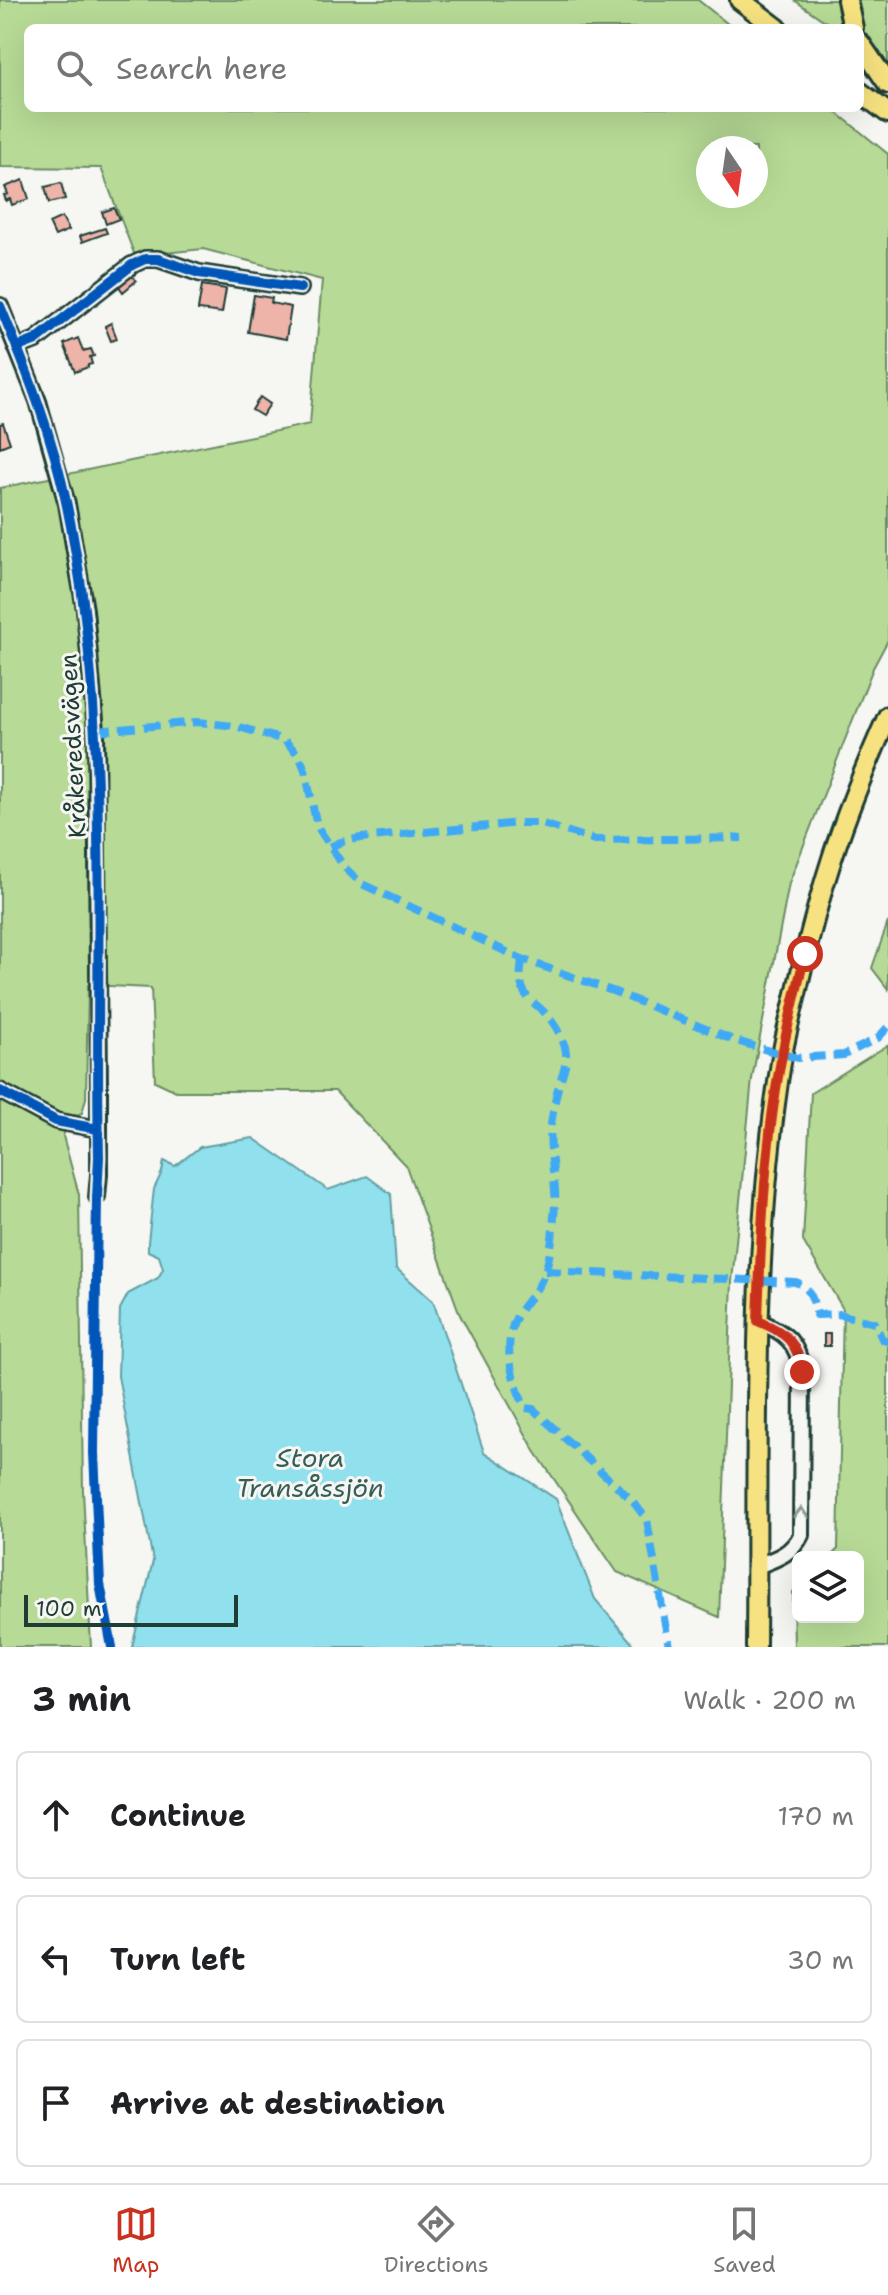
<!DOCTYPE html>
<meta charset="utf-8">
<style>
body{margin:0;font-family:"Shantell Sans",sans-serif;background:#f2f2f2;color:#202124}
.controls{position:absolute;right:24px;bottom:24px;display:grid;overflow:hidden;border-radius:12px;box-shadow:0 8px 32px #0002}
.controls button{width:72px;height:72px;display:grid;place-items:center;padding:0;border:0;border-bottom:2px solid #e0e0e0;background:#fff;color:#202124;font:40px sans-serif}
.compass{position:absolute;left:696px;top:136px;width:72px;height:72px;border-radius:50%;background:#fff;box-shadow:0 8px 32px #0002;rotate:167deg}
.scale{position:absolute;left:24px;bottom:20px;width:214px;box-sizing:border-box;padding-left:8px;border:4px solid #1f3d34;border-top:0;font-size:22px;line-height:28px;white-space:nowrap;color:#1f3d34;-webkit-text-stroke:6px #f6f6f2;paint-order:stroke}
.stop{position:absolute;width:24px;height:24px;margin:-18px;border:6px solid #c8321e;border-radius:50%;background:#fff}
.stop.end{background:#c8321e;border-color:#fff;box-shadow:0 2px 8px #0008}
.list{margin:0;padding:0;list-style:none}
h2{display:flex;justify-content:space-between;align-items:center;height:104px;margin:0;padding:0 32px;font-size:34px}
h2 small{font-size:26px;font-weight:400;color:#757577}
.list li{display:grid;grid-template-columns:52px 1fr auto;gap:24px;align-items:center;box-sizing:border-box;height:128px;margin:0 16px 16px;padding:0 16px;border:2px solid #e0e0e0;border-radius:12px}
.list b{display:block;font-size:30px;white-space:nowrap}
.list em{font-size:26px;font-style:normal;color:#757577}
.icon{flex:none;width:44px;height:44px;fill:none;stroke:currentColor;stroke-width:2;stroke-linecap:round;stroke-linejoin:round}
.map{position:relative;flex:none;width:888px;height:1647px;overflow:hidden}
.search{position:absolute;background:#fff;box-shadow:0 8px 32px #0002;left:24px;right:24px;top:24px;height:88px;display:flex;align-items:center;gap:20px;box-sizing:border-box;padding:0 28px;border-radius:12px;color:#757577;font-size:30px}
.sheet{height:536px;background:#fff}
nav{display:flex;justify-content:space-around;align-items:center;box-sizing:border-box;height:112px;border-top:2px solid #e0e0e0;background:#fff;font-size:22px;color:#757577}
nav a{display:grid;justify-items:center;gap:4px}
nav .on{color:#c8321e}
.map>svg:first-child{display:block}
.green{fill:#b7db96;stroke:#6b8c65;stroke-width:2;fill-rule:evenodd}
.water{fill:#90e0ed;stroke:#639fa3;stroke-width:2}
.building{fill:#eeb3a9;stroke:#1f3d34;stroke-width:2}
.lines{fill:none;stroke-linecap:round;stroke-linejoin:round}
.minor-casing{stroke:#1f3d34;stroke-width:20}
.major-casing{stroke:#1f3d34;stroke-width:24}
.minor{stroke:#f6f6f2;stroke-width:14}
.major{stroke:#f7e281;stroke-width:18}
.quiet{stroke:#3fa9f5;stroke-width:8;stroke-dasharray:16 8;stroke-linecap:butt}
.cycleway-casing{stroke:#f6f6f2;stroke-width:15}
.cycleway{stroke:#0057b8;stroke-width:10}
.oneway{stroke:#8a9a93}
.route{stroke:#c8321e;stroke-width:10}
.labels{text-anchor:middle;dominant-baseline:central;stroke-width:6;stroke-linejoin:round;paint-order:stroke}
.street-label{font-size:24px;fill:#1f3d34;stroke:#f6f6f2}
.water-label{font-size:26px;font-style:italic;fill:#365e59;stroke:#f6f6f2}
</style>
<div class="map">
<svg width="888" height="1647" viewBox="0 0 888 1647">
<rect width="100%" height="100%" fill="#f6f6f2"/>
<filter id="ink" filterUnits="userSpaceOnUse"><feTurbulence type="fractalNoise" baseFrequency=".0125" numOctaves="2"/><feDisplacementMap in="SourceGraphic" scale="16" xChannelSelector="R" yChannelSelector="G"/><feConvolveMatrix kernelMatrix="1 2 1 2 8 2 1 2 1" color-interpolation-filters="sRGB"/></filter>
<g filter="url(#ink)">
<g class="green">
<path d="M0,0H698L733,28H28V108H831L888,154V640L873,668L789,883L752,1079L732,1282L719,1617L617,1572L535,1451L460,1315L406,1166L335,1091H176L155,1081L151,988L88,985L86,1098L82,1113L70,1117L63,1136L79,1195L83,1491L91,1647H0V488L310,424L322,280L203,249L135,256L101,168L0,167ZM708,148H756V196H708Z"/>
<path d="M794,0H888V64L860,45V28H835Z"/>
<path d="M888,922V989L872,968Z"/>
<path d="M888,1045V1647H794L793,1592L798,1587V1617H858V1557H830L838,1549L843,1309L803,1241L811,1093Z"/>
</g>
<path class="water" d="M253,1138L328,1190L367,1176L391,1194L396,1268L433,1301L484,1452L556,1499L595,1599L632,1643L631,1647H132L153,1561L118,1376L120,1309L128,1294L158,1278L163,1269L159,1256L148,1251V1242L154,1189L162,1172L164,1161L175,1166L200,1147Z"/>
<g class="building">
<path d="M23,180L29,199L12,205L10,199L6,201L4,195L8,194L5,187Z"/>
<path d="M61,183L65,199L49,203L45,187Z"/>
<path d="M114,208L119,219L106,224L102,212Z"/>
<path d="M62,217L69,230L55,236L49,223Z"/>
<path d="M105,228L107,233L82,242L80,236Z"/>
<path d="M131,274L136,281L123,292L118,285Z"/>
<path d="M202,285L226,289L222,313L198,310Z"/>
<path d="M254,295L272,298L271,303L291,307L286,339L248,332Z"/>
<path d="M111,323L117,339L111,341L105,326Z"/>
<path d="M78,338L83,351L91,349L94,356L90,357L92,364L88,365V367L75,372L64,344Z"/>
<path d="M260,397L270,404L262,416L252,410Z"/>
<path d="M3,423L10,443L0,447V424Z"/>
<rect x="824" y="1334" width="6" height="12"/>
</g>
<g class="lines">
<g class="minor-casing">
<g id="minor">
<path d="M0,306L38,401L67,504L85,610L96,731L99,1087V1174L97,1197"/>
<path d="M18,347L36,340L132,265L145,259H158L199,273L300,288"/>
<path d="M0,1091L56,1121L98,1129"/>
<path d="M757,1566C775,1559 792,1554 801,1535L802,1372C798,1342 785,1332 758,1321"/>
</g>
</g>
<g class="major-casing">
<g id="major">
<path d="M740,0L777,28"/>
<path d="M847,0L853,28"/>
<path d="M860,43L888,84"/>
<path d="M860,92L888,113"/>
<path d="M756,1647C758,1450 750,1251 782,1056C786,1032 793,1008 798,985C807,946 817,906 829,868C845,816 866,765 888,716"/>
</g>
</g>
<use href="#minor" class="minor"/>
<use href="#major" class="major"/>
<g class="quiet">
<path d="M96,731L198,722L235,726L284,740L299,755L305,770L317,826L344,867L362,884L522,959L615,992L733,1040L767,1050L798,1058L844,1055L878,1038L888,1027"/>
<path d="M330,847L341,842L361,838L519,823H539L595,840L742,838"/>
<path d="M522,959C521,969 519,980 523,989C526,999 536,1004 543,1011C553,1021 561,1034 565,1047C569,1063 562,1073 558,1088C555,1099 553,1112 551,1124C549,1146 553,1168 555,1190C556,1202 554,1215 553,1227C552,1246 548,1269 539,1285C529,1301 515,1312 511,1332C505,1359 515,1384 525,1408L533,1409L632,1500L647,1520L669,1647"/>
<path d="M545,1271L795,1282C811,1286 813,1301 817,1315L838,1314L875,1323L882,1339L888,1342"/>
</g>
<g class="cycleway-casing">
<g id="cycleway">
<path d="M0,306C27,370 53,437 67,506C112,720 94,940 99,1157L97,1197L94,1453L100,1584L112,1647"/>
<path d="M18,347L36,340L132,265L145,259H158L199,273L300,288"/>
<path d="M0,1091L56,1121L98,1129"/>
</g>
</g>
<use href="#cycleway" class="cycleway"/>
</g>
<defs><path id="oneway-chevron" d="M-2-3.5L2.5 0L-2 3.5" fill="none" stroke-width="1.6" stroke-linecap="round" stroke-linejoin="round" transform="scale(2)"/></defs>
<use class="oneway" href="#oneway-chevron" transform="translate(801 1513) rotate(-89)"/>
</g>
<g class="lines" filter="url(#ink)">
<path class="route" d="M802,1372C798,1342 785,1332 758,1321C761,1231 765,1139 783,1050C789,1018 798,986 805,954"/>
</g>
<g class="labels">
<g class="street-label">
<text transform="translate(73 746) rotate(-93)">Kråkeredsvägen</text>
</g>
<g class="water-label">
<text x="310" y="1457">Stora<tspan x="310" dy="30">Transåssjön</tspan></text>
</g>
</g>
</svg>
<div class="controls">
<button><svg class="icon" aria-label="layers" viewBox="0 0 24 24"><path d="M12 4l9 5-9 5-9-5zM3 14l9 5 9-5"/></svg></button>
</div>
<svg class="compass" viewBox="-18 -18 36 36"><path d="M0-13l5 13h-10z" fill="#e53935"/><path d="M0 13l5-13h-10z" fill="#757577"/></svg>
<div class="scale">100 m</div>
<div class="stop" style="left:805px;top:954px"></div>
<div class="stop end" style="left:802px;top:1372px"></div>
<div class="search"><svg class="icon" aria-label="search" viewBox="0 0 24 24"><circle cx="10" cy="10" r="6"/><path d="M15 15l6 6"/></svg>Search here</div>
</div>
<section class="sheet">
<h2>3 min<small>Walk · 200 m</small></h2>
<ul class="list">
<li><svg class="icon" aria-label="ahead" viewBox="0 0 24 24"><path d="M12 20V5M6 11l6-6 6 6"/></svg><div><b>Continue</b></div><em>170 m</em></li>
<li><svg class="icon" aria-label="left" viewBox="0 0 24 24"><path d="M17 20v-9H6M10 6l-5 5 5 5"/></svg><div><b>Turn left</b></div><em>30 m</em></li>
<li><svg class="icon" aria-label="arrive" viewBox="0 0 24 24"><path d="M6 21V4h12l-3 4 3 4H6"/></svg><div><b>Arrive at destination</b></div></li>
</ul>
</section>
<nav>
<a class="on"><svg class="icon" aria-label="map" viewBox="0 0 24 24"><path d="M3 6l6-2 6 2 6-2v14l-6 2-6-2-6 2zM9 4v14M15 6v14"/></svg>Map</a>
<a><svg class="icon" aria-label="directions" viewBox="0 0 24 24"><path d="M12 3l9 9-9 9-9-9zM9 14v-3h6M13 9l2 2-2 2"/></svg>Directions</a>
<a><svg class="icon" aria-label="saved" viewBox="0 0 24 24"><path d="M7 4h10v16l-5-4-5 4z"/></svg>Saved</a>
</nav>
